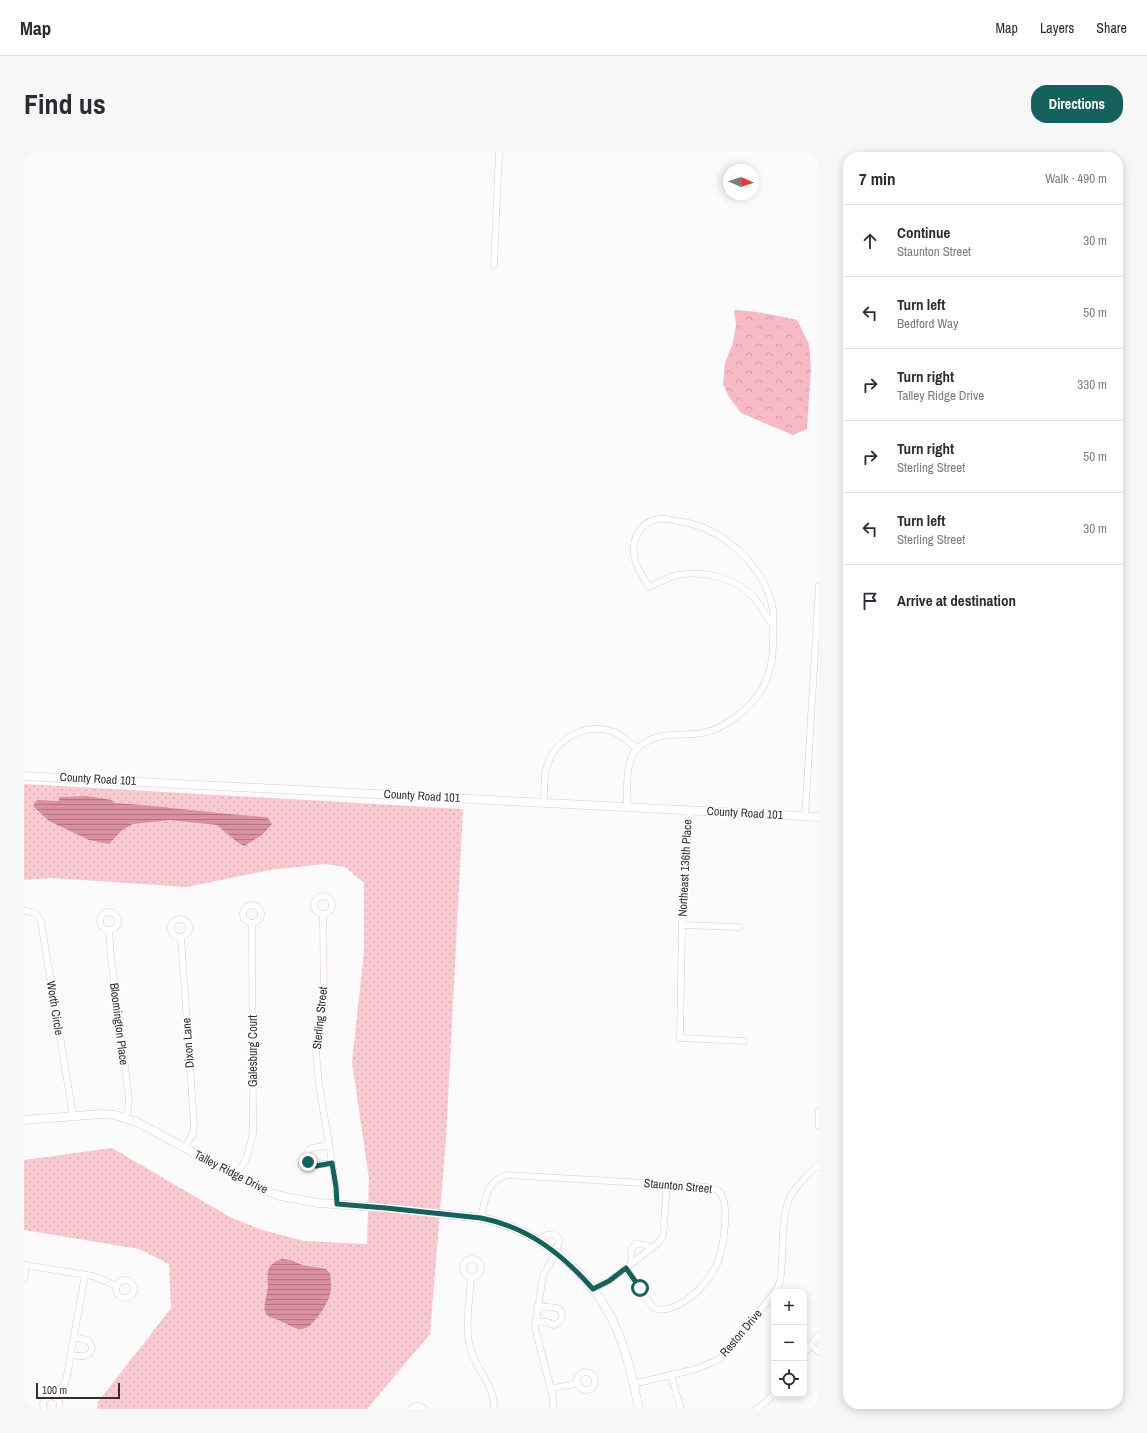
<!DOCTYPE html>
<meta charset="utf-8">
<style>
body{margin:0;font-family:"Archivo Narrow",sans-serif;background:#f7f7f7;color:#2b2b33}
.controls{position:absolute;right:12px;bottom:12px;display:grid;overflow:hidden;border-radius:8px;box-shadow:0 2px 10px #0003}
.controls button{width:36px;height:36px;display:grid;place-items:center;padding:0;border:0;border-bottom:1px solid #e1e1e2;background:#fff;color:#2b2b33;font:20px sans-serif}
.compass{position:absolute;left:699px;top:12px;width:36px;height:36px;border-radius:50%;background:#fff;box-shadow:0 2px 10px #0003;rotate:93deg}
.scale{position:absolute;left:12px;bottom:10px;width:84px;box-sizing:border-box;padding-left:4px;border:2px solid #382c2e;border-top:0;font-size:11px;line-height:14px;white-space:nowrap;color:#382c2e;-webkit-text-stroke:3px #fff;paint-order:stroke}
.stop{position:absolute;width:12px;height:12px;margin:-9px;border:3px solid #15625c;border-radius:50%;background:#fff}
.stop.end{background:#15625c;border-color:#fff;box-shadow:0 1px 4px #0008}
.list{margin:0;padding:0;list-style:none}
h2{display:flex;justify-content:space-between;align-items:center;height:52px;margin:0;padding:0 16px;font-size:17px}
h2 small{font-size:13px;font-weight:400;color:#7c7c81}
.list li{display:grid;grid-template-columns:26px 1fr auto;gap:12px;align-items:center;box-sizing:border-box;height:72px;padding:0 16px;border-top:1px solid #e1e1e2}
.list b{display:block;font-size:15px;white-space:nowrap}
.list p{margin:0;font-size:13px;white-space:nowrap;color:#7c7c81}
.list em{font-size:13px;font-style:normal;color:#7c7c81}
.icon{flex:none;width:22px;height:22px;fill:none;stroke:currentColor;stroke-width:2;stroke-linecap:round;stroke-linejoin:round}
.map{position:relative;flex:none;width:795px;height:1257px;overflow:hidden;border-radius:16px}
header{display:flex;align-items:center;gap:24px;box-sizing:border-box;height:56px;padding:0 20px;background:#fff;border-bottom:1px solid #e1e1e2}
header strong{font-size:19px}
nav{display:flex;gap:22px;margin-inline-start:auto;font-size:14px}
.intro{display:flex;align-items:center;justify-content:space-between;box-sizing:border-box;height:96px;padding:0 24px}
h1{margin:0;font-size:28px}
.button{padding:10px 18px;border-radius:16px;background:#15625c;color:#fff;font-size:14px;font-weight:700}
main{display:flex;gap:24px;padding:0 24px}
aside{flex:1;background:#fff;border-radius:16px;box-shadow:0 2px 10px #0003}
.map>svg:first-child{display:block}
.grass{fill:url(#grass-dots)}
.forest{fill:url(#forest-crowns)}
.water{fill:url(#water-rules)}
.lines{fill:none;stroke-linecap:round;stroke-linejoin:round}
.street-casing{stroke:#e6c7cc;stroke-width:7}
.secondary-casing{stroke:#e6c7cc;stroke-width:9}
.street{stroke:#fff;stroke-width:6}
.secondary{stroke:#fff;stroke-width:8}
.route{stroke:#15625c;stroke-width:5}
.labels{text-anchor:middle;dominant-baseline:central;stroke-width:3.5;stroke-linejoin:round;paint-order:stroke}
.street-label{font-size:12px;fill:#382c2e;stroke:#fff}
</style>
<header>
<strong>Map</strong>
<nav><a>Map</a><a>Layers</a><a>Share</a></nav>
</header>
<div class="intro"><h1>Find us</h1><a class="button">Directions</a></div>
<main>
<div class="map">
<svg width="795" height="1257" viewBox="0 0 795 1257">
<defs>
<pattern id="grass-dots" width="8" height="8" patternUnits="userSpaceOnUse"><rect width="8" height="8" fill="#facad2"/><path d="M2 2h.1M6 6h.1" fill="none" stroke="#d7aeb5" stroke-width="1.8" stroke-linecap="round"/></pattern>
<pattern id="forest-crowns" width="20" height="18" patternUnits="userSpaceOnUse"><rect width="20" height="18" fill="#f7b9c4"/><path d="M2 6a3 3 0 1 1 6 0M12 15a3 3 0 1 1 6 0" fill="none" stroke="#d49fa9"/></pattern>
<pattern id="water-rules" width="6" height="5" patternUnits="userSpaceOnUse"><rect width="6" height="5" fill="#da909e"/><path d="M0 2.5h6" fill="none" stroke="#b27681"/></pattern>
</defs>
<rect width="100%" height="100%" fill="#fbfbfb"/>
<path class="grass" d="M0,632L439,657L422,987L406,1182L343,1257H73L74,1250L147,1156L145,1112L115,1097L0,1078V1008L88,996L206,1065L238,1078L280,1089L343,1092L345,1027L328,910L340,800V731L321,715L301,712L246,718L163,735L28,726L0,728Z"/>
<path class="forest" d="M710,158C731,159 752,163 773,168L785,192L787,217L783,277L769,283L717,261L705,245L699,232L701,211L709,191L712,173Z"/>
<g class="water">
<path d="M62,644L88,648L90,651C141,654 192,662 243,665L248,672L238,683L220,694L213,690L193,673L146,668L109,672L97,679L85,692L65,688L25,669L9,654L13,648L35,649V645Z"/>
<path d="M258,1107L267,1108L278,1113L302,1117L306,1121C307,1128 308,1138 305,1145C303,1153 288,1176 279,1177C272,1178 265,1173 259,1170C253,1167 244,1166 241,1160C239,1154 244,1140 244,1133C243,1118 243,1112 258,1107Z"/>
</g>
<g class="lines">
<g class="street-casing">
<g id="street">
<path d="M470,113L475,0"/>
<path d="M520,651C521,639 519,625 523,614C531,586 563,570 590,580C599,584 605,591 613,596"/>
<path d="M603,655C603,639 601,608 613,597C631,578 656,585 679,581C701,577 726,556 738,537C742,530 745,520 747,512C750,500 749,485 749,473C749,468 750,463 749,458C741,413 697,374 653,369C647,368 640,366 635,367C615,370 606,389 611,408C614,418 620,427 625,435C634,431 644,425 654,423C681,418 713,426 731,447C738,455 741,465 749,472"/>
<path d="M665,658L658,773L656,886L720,889"/>
<path d="M781,665L795,434"/>
<circle cx="299" cy="753" r="9"/>
<circle cx="228" cy="762" r="9"/>
<path d="M0,759C9,758 13,763 17,770L49,964"/>
<circle cx="85" cy="769" r="9"/>
<path d="M299,762L300,856L292,899L295,932L312,1035L313,1052"/>
<circle cx="156" cy="776" r="9"/>
<path d="M658,773L715,775"/>
<path d="M85,778L87,805L105,947L104,957L102,965"/>
<path d="M157,785L170,972L169,982L160,996"/>
<path d="M795,959V974"/>
<path d="M305,992C299,996 292,994 286,997C283,999 282,1002 283,1006C285,1018 300,1011 308,1011"/>
<path d="M211,1023L222,1008L229,981L228,771"/>
<path d="M457,1066C462,1046 461,1030 483,1023L687,1035C691,1037 695,1038 697,1042C706,1056 699,1102 691,1116C682,1133 665,1150 647,1156C642,1157 638,1159 632,1157C626,1154 607,1123 602,1116"/>
<path d="M513,1088L523,1083L531,1082L535,1088L532,1102L519,1123L511,1176L529,1245V1257"/>
<circle cx="448" cy="1116" r="9"/>
<path d="M608,1110L607,1098L612,1092L622,1093L626,1096"/>
<path d="M0,1113L69,1124L93,1134"/>
<path d="M447,1125C446,1146 441,1170 445,1191C449,1215 471,1232 470,1257"/>
<path d="M0,1127L2,1113"/>
<circle cx="101" cy="1137" r="9"/>
<path d="M569,1137L585,1129L634,1091L639,1084L643,1032"/>
<path d="M751,1140C758,1131 757,1119 758,1108C759,1089 758,1068 764,1050C768,1038 785,1020 795,1013"/>
<path d="M511,1169L523,1170L530,1173C539,1170 541,1161 533,1156L513,1154"/>
<path d="M787,1193L795,1200"/>
<path d="M780,1202L795,1182"/>
<path d="M47,1203C56,1204 64,1207 68,1197C67,1187 59,1187 50,1185"/>
<circle cx="562" cy="1229" r="9"/>
<path d="M647,1223L657,1257"/>
<path d="M609,1232L672,1217L694,1208L705,1198L750,1141"/>
<path d="M526,1237L554,1231"/>
<path d="M31,1245L42,1229L61,1123"/>
<path d="M20,1257C17,1250 21,1245 28,1244L35,1248L36,1254L35,1257"/>
<path d="M387,1257C391,1253 396,1253 400,1257"/>
<path d="M732,1257L736,1255L750,1242"/>
</g>
</g>
<g class="secondary-casing">
<g id="secondary">
<path d="M0,624L795,665"/>
<path d="M0,968L78,962L91,963L113,970L239,1038L256,1044L295,1051L362,1056L457,1066C516,1078 570,1123 593,1178C604,1203 609,1230 615,1257"/>
</g>
</g>
<use href="#street" class="street"/>
<use href="#secondary" class="secondary"/>
</g>
<g class="lines">
<path class="route" d="M284,1010L292,1014L308,1011L312,1035L313,1052L362,1056L457,1066C504,1075 538,1102 569,1137L585,1129L602,1116L616,1136"/>
</g>
<g class="labels">
<g class="street-label">
<text transform="translate(74 627) rotate(3)">County Road 101</text>
<text transform="translate(398 644) rotate(3)">County Road 101</text>
<text transform="translate(721 661) rotate(3)">County Road 101</text>
<text transform="translate(661 716) rotate(-87)">Northeast 136th Place</text>
<text transform="translate(31 856) rotate(81)">Worth Circle</text>
<text transform="translate(296 866) rotate(-84)">Sterling Street</text>
<text transform="translate(95 872) rotate(83)">Bloomington Place</text>
<text transform="translate(164 891) rotate(-94)">Dixon Lane</text>
<text transform="translate(229 899) rotate(-90)">Galesburg Court</text>
<text transform="translate(207 1020) rotate(27)">Talley Ridge Drive</text>
<text transform="translate(654 1034) rotate(5)">Staunton Street</text>
<text transform="translate(717 1181) rotate(-50)">Reston Drive</text>
</g>
</g>
</svg>
<div class="controls">
<button>+</button>
<button>−</button>
<button><svg class="icon" aria-label="locate" viewBox="0 0 24 24"><circle cx="12" cy="12" r="6"/><path d="M12 2v4M12 18v4M2 12h4M18 12h4"/></svg></button>
</div>
<svg class="compass" viewBox="-18 -18 36 36"><path d="M0-13l5 13h-10z" fill="#e53935"/><path d="M0 13l5-13h-10z" fill="#7c7c81"/></svg>
<div class="scale">100 m</div>
<div class="stop" style="left:616px;top:1136px"></div>
<div class="stop end" style="left:284px;top:1010px"></div>
</div>
<aside>
<h2>7 min<small>Walk · 490 m</small></h2>
<ul class="list">
<li><svg class="icon" aria-label="ahead" viewBox="0 0 24 24"><path d="M12 20V5M6 11l6-6 6 6"/></svg><div><b>Continue</b><p>Staunton Street</p></div><em>30 m</em></li>
<li><svg class="icon" aria-label="left" viewBox="0 0 24 24"><path d="M17 20v-9H6M10 6l-5 5 5 5"/></svg><div><b>Turn left</b><p>Bedford Way</p></div><em>50 m</em></li>
<li><svg class="icon" aria-label="right" viewBox="0 0 24 24"><path d="M7 20v-9h11M14 6l5 5-5 5"/></svg><div><b>Turn right</b><p>Talley Ridge Drive</p></div><em>330 m</em></li>
<li><svg class="icon" aria-label="right" viewBox="0 0 24 24"><path d="M7 20v-9h11M14 6l5 5-5 5"/></svg><div><b>Turn right</b><p>Sterling Street</p></div><em>50 m</em></li>
<li><svg class="icon" aria-label="left" viewBox="0 0 24 24"><path d="M17 20v-9H6M10 6l-5 5 5 5"/></svg><div><b>Turn left</b><p>Sterling Street</p></div><em>30 m</em></li>
<li><svg class="icon" aria-label="arrive" viewBox="0 0 24 24"><path d="M6 21V4h12l-3 4 3 4H6"/></svg><div><b>Arrive at destination</b></div></li>
</ul>
</aside>
</main>
